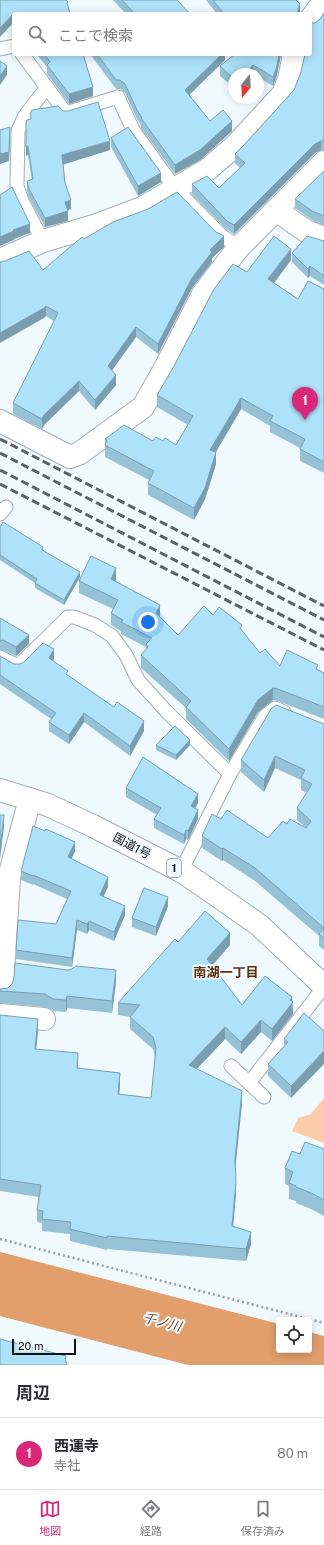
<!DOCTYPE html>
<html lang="ja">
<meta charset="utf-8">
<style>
body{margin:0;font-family:"Public Sans","Noto Sans JP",sans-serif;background:#f2f2f3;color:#2b2b33}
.controls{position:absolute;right:12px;bottom:12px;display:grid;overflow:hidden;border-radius:4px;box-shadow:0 2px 10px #0003}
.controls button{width:36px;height:36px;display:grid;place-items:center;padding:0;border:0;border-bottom:1px solid #e1e1e2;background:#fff;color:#2b2b33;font:20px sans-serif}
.compass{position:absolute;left:228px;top:68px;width:36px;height:36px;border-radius:50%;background:#fff;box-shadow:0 2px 10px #0003;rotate:198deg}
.scale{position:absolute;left:12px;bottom:10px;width:64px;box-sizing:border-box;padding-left:4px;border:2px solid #0e1214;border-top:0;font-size:11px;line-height:14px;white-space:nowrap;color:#0e1214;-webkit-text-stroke:3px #f0f9fe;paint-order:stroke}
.you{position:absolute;left:148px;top:622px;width:14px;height:14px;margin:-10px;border:3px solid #fff;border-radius:50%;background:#1a73e8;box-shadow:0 0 0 6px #1a73e833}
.badge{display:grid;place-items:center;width:26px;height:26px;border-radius:50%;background:#db2777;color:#fff;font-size:13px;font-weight:700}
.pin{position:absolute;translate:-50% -33px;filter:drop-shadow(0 1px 2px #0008)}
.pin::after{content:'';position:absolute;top:21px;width:14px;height:12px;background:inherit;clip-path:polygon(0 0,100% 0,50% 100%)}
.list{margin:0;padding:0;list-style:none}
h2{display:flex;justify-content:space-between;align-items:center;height:52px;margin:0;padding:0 16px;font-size:17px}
h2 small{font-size:13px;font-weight:400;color:#7c7c81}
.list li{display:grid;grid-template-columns:26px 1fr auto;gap:12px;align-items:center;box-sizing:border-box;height:72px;padding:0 16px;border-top:1px solid #e1e1e2}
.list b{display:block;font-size:15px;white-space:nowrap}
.list p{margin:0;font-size:13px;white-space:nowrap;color:#7c7c81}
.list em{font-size:13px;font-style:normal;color:#7c7c81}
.icon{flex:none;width:22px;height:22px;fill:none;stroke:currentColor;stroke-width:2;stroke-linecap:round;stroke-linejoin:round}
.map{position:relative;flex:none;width:324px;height:1365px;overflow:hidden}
.search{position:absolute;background:#fff;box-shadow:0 2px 10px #0003;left:12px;right:12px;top:12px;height:44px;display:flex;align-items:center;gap:10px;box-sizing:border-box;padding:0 14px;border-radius:4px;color:#7c7c81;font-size:15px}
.sheet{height:124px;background:#fff}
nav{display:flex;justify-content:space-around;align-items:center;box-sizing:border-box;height:56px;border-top:1px solid #e1e1e2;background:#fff;font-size:11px;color:#7c7c81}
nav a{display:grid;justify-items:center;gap:2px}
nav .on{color:#db2777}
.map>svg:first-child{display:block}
.green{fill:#fccba9}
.water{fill:#e29e6b}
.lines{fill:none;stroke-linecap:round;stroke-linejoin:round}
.lane-casing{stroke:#a2aeb3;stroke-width:15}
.street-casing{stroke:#a2aeb3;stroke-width:24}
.highway-casing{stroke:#a2aeb3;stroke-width:24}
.path{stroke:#989fa3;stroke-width:2.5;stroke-dasharray:2 3;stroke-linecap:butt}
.lane{stroke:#fff;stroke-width:13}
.street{stroke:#fff;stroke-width:22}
.highway{stroke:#fff;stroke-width:22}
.rail{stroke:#5c6164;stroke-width:3;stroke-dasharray:8 4;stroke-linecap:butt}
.wall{fill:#96c2d7}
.shaded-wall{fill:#7a9eaf}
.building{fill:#aee2fa;stroke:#7a9eaf}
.labels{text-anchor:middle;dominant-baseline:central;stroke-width:4;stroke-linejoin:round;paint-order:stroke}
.shield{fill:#f0f9fe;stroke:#52575a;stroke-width:1}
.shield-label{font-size:11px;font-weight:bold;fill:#0e1214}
.street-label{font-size:12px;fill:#0e1214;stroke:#f0f9fe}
.neighbourhood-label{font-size:13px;font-weight:bold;fill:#5b3008;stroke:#f0f9fe}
.water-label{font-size:13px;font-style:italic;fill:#6b3e18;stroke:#f0f9fe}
</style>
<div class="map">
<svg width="324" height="1365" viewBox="0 0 324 1365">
<rect width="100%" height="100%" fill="#f0f9fe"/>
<path class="green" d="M324,1098V1143L292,1131L298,1118L311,1114Z"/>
<path class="water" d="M0,1252L279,1324V1350H309V1332L324,1336V1365H188L0,1316Z"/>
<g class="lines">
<g class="lane-casing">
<g id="lane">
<path d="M0,49L14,46"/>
<path d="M22,54L66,113L118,97L133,130L175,188L222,236L239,247"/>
<path d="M43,241L22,201L17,186L18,131L24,117L47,87"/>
<path d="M0,514L6,507"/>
<path d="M0,657L18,666L68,617H74L95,625L112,636L126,655L138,680L167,712L230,774"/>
<path d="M181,871L230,774L265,716L275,708L284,712"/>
<path d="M231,1066L264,1097"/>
<path d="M249,1083L324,987"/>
</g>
</g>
<g class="street-casing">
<g id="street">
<path d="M310,20L324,1"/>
<path d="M276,210L306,231L324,238"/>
<path d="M0,260L43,241L97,225L142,208L207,170L236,145L283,94L289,79L294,54"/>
<path d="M0,421L70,457L80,453L143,407L163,372L203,294L239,247L324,162"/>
<path d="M2,989L9,877L30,799"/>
<path d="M0,1015L44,1019"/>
</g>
</g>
<g class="highway-casing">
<path id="highway" d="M0,790L48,805L93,826L181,871L202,885L259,925L324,986"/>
</g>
<path class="path" d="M0,1239L324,1323"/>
<use href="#lane" class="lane"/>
<use href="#street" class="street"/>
<use href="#highway" class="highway"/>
<g class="rail">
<path d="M0,439L324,606"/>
<path d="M0,453L324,620"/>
<path d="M0,470L324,637"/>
<path d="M0,484L324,650"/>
</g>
</g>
<g class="wall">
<path d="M113,0H177L190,14H126Z"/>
<path d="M206,0H296L300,13L299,14H217Z"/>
<path d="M324,13V150H321L315,153L234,234L227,230L192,194V184L219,188L240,168L235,163V154L245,144L294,90L301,72L315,23L320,19Z"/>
<path d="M38,54H83L93,96L69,104L47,74V67L38,56Z"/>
<path d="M90,54H225V60L189,95L210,121L232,131L200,160L175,174L141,128V125L137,119L125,93L120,89H116Z"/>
<path d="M235,54H281L277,75L273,86L258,77V74H234V88L220,76V66Z"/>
<path d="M30,114L110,150L63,164L65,183L71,209L67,210L68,221L45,227L29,198L27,191V181L32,180L28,155L26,156L30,119Z"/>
<path d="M111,138L161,182L138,196L111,147Z"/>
<path d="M324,171V225L312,220L295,208V199Z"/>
<path d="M84,239L224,247L212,258V262L192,288L158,354L136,337L112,370L116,385L95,410L79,391L44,425L42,429L13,414V403L54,321L46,316L44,318L43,270Z"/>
<path d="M324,241V285L310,276L308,278L292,262V253Z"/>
<path d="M291,260L274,283L298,299L324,289V473L300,461V448L270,432V426L241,409L216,452V464L205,499L194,520L148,495V483L149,480L105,457V439L153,441H163L176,445L188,425L157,407V395L247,272Z"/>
<path d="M0,527L43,550L80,577L64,605L35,588V583L0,560Z"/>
<path d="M79,581H116L160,617L178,635L213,615L242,631L260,653L280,666L318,670L324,673V719L278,701L273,700L258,712L229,761L186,719V708L141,668V655L146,649V647L121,634V631L111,625V613L113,609L79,593Z"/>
<path d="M0,618L29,644L16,656L3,650H0Z"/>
<path d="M0,656L14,664H20L54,659L53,661L68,676L144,731L130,756L84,722L69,744L49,731V722L51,719L0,684Z"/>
<path d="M324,724V950L319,946V936L255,881L223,860L222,861L202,848V836L221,819L268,838L287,824L306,828L297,820V808L307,793L301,790V780L275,768L264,792L241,772V760Z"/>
<path d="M156,745H190L176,760L156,750Z"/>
<path d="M126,788L198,803L195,808L198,819L188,840L186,839L184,844L154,828V819L157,815L126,797Z"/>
<path d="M75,851L71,859L108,887L103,896L125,915L114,941L89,930L87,934L77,930L72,967L16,959V950L56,924L67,899L33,884V885L21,880V871Z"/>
<path d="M168,906L156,936L132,927V918Z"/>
<path d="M178,942L230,945L212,966L242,1005L292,1002L293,1014L272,1041L261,1032L241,1054L225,1039L197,1069L242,1103L235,1167L236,1194L233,1227L251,1244L246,1261L107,1249V1250L70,1241V1234L42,1231V1223L37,1222V1210L39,1197L0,1191V1015L38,1031L36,1049L78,1066V1068L120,1085L119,1095L151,1098L155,1057L153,1049L130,1029V1017H131L118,1015V1003Z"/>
<path d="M116,982L112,1013L67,1008L66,1012L53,1011L45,1007L0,1003V989Z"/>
<path d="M304,1013L291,1098L268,1076V1064L284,1046V1039Z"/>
<path d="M324,1149V1216L311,1209L296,1203V1201L289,1199V1186L285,1184V1168L300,1154Z"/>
</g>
<g class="shaded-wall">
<path d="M300,4V13L299,14H298V9Z"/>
<path d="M15,12V14H14V22L0,37V28Z"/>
<path d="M222,54H225V60L185,99V90Z"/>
<path d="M279,54H281L277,75L273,86V77Z"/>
<path d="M253,65V74H246Z"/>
<path d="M7,66V75L0,85V76Z"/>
<path d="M93,87V96L69,104V94Z"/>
<path d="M232,121V131L200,160L175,174V165Z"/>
<path d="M10,136L9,161L0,164V154Z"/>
<path d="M110,141V150L62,165V155Z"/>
<path d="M321,141V150L315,153L234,234V225L315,144Z"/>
<path d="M28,146V155L26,156V147Z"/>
<path d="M161,173V182L138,196V186Z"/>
<path d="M71,200V209L65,211V202Z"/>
<path d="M68,211V221L45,227V218Z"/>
<path d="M30,224V233L14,239V240L0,246V237L13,230Z"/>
<path d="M224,236V247L212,258V262L192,288L158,354V344L192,278L210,250Z"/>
<path d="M291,249V260L268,291V279Z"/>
<path d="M310,266V276L308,278V269Z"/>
<path d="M46,306V316L44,318L0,343V333Z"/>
<path d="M136,327V337L108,376V366Z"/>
<path d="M116,375V385L95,410V400Z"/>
<path d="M79,381V391L44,425L42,429V419L44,415Z"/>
<path d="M241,398V409L210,462V450Z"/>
<path d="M216,452V464L205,499L194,520V508Z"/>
<path d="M116,568V581L111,591V579Z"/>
<path d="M80,572V577L64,605V600Z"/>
<path d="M160,605V617L156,613Z"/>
<path d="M29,635V644L16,656V647Z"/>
<path d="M54,649V659L49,667V658Z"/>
<path d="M273,688V700L258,712L229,761V749L258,700Z"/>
<path d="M84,713V722L69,744V735Z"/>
<path d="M144,721V731L130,756V746Z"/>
<path d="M190,740V745L176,760V755Z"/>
<path d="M275,756V768L264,792V780Z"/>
<path d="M198,794V803L191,815V806Z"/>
<path d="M198,810V819L188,840V831Z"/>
<path d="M4,815V827L0,859V847Z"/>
<path d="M186,830V839L184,844V835Z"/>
<path d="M75,842V851L68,867V857Z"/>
<path d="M223,848V860L222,861V849Z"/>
<path d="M108,877V887L100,904V895Z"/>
<path d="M168,897V906L156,936V927Z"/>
<path d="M125,906V915L114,941V932Z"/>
<path d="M77,920V930L72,967V958Z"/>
<path d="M89,921V930L87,934V924Z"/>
<path d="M230,933V945L207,971V959Z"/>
<path d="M116,970V982L112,1013V1001Z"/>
<path d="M67,996V1008L66,1012V1000Z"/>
<path d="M292,997L293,1014L272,1041V1029Z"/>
<path d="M38,1019V1031L35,1061V1049Z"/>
<path d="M261,1020V1032L241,1054V1042Z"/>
<path d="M225,1027V1039L189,1077V1065Z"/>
<path d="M324,1051V1064L291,1098V1086Z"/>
<path d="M78,1053V1066L77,1080V1068Z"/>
<path d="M120,1073V1085L118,1107V1094Z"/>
<path d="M242,1091V1103L235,1172V1159Z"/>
<path d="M236,1182V1194L232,1239V1226Z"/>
<path d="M251,1232V1244L246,1261V1249Z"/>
</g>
<g class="building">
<path d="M0,0H66L68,2H67L70,14H17L15,12L0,28Z"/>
<path d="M122,0H177L190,14H135Z"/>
<path d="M213,0H296L300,4L298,9V14H224Z"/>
<path d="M324,13V141H321L315,144L234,225L227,221L192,184L207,176L219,188L245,163L235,154L245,144L294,90L301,72L305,54H310V23H315L320,19Z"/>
<path d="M44,54H83L93,87L69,94L47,65L50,62Z"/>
<path d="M97,54H222L185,90L210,121L223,110L232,121L200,150L175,165L141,118H142L137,110L125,84L120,80H116Z"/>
<path d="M235,54H279L277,66L273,77L253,65L246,74H234V79L220,66Z"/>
<path d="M0,61L7,66L0,76Z"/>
<path d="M98,102L110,141L62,155L65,183L71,200L65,202L68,211L45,218L29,189L27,181L33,179L28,146L26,147V123L27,120L31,119L30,114L32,110L58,106L63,111H68Z"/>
<path d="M10,127L9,152L0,154V130Z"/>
<path d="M128,127L161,173L138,186L111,138Z"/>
<path d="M324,171V216L312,211L295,199Z"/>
<path d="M12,187L30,224L13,230L14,231L0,237V195Z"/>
<path d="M177,192L216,232L224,236L210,250L212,252L192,278L158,344L136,327L108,366L116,375L95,400L79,381L44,415L42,419L13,403L58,313L46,306L44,308L0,333V262L5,261L29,251L43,270L82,237L84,239L113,222L148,209Z"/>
<path d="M274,236L291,249L268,279L298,299L308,281L324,289V462L300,449L305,439L270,421L273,416L241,398L210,450L216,452L205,488L194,508L148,483L154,471L105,445L107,440L105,439L124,425L153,441L156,437L163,441L165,438L176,445L193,416L157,395L174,366L214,289L233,264L247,272Z"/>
<path d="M307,236L324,241V276L310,266L308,269L292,253Z"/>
<path d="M3,522L43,547L42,550L80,572L64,600L35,583L37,579L0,555V527Z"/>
<path d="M91,556L116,568L111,579L160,605L156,613L178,635L204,606L213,615L219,607L242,625L240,628L260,653L265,649L280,666L287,650L318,665L316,669L324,673V707L278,689L273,688L258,700L229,749L186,707L191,701L141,655L148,647L146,644L152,638L121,622L123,620L111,613L118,600L79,581Z"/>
<path d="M0,618L29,635L16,647L3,640L0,641Z"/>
<path d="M43,643L54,649L49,658L68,671L66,674L114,707L117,702L144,721L130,746L84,713L69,735L49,722L56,713L0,675V656L14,664H20L24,662Z"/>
<path d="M276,705L324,724V928L255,868L223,848L222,849L202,836L212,814L221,819L227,810L268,838L283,821L287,824L290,819L306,828L311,821L297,808L312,784L301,778L305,770L275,756L264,780L241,760L271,709Z"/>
<path d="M175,726L190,740L176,755L156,745Z"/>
<path d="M143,757L198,794L191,806L198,810L188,831L186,830L184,835L154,819L161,808L126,788Z"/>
<path d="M0,815H4L0,847Z"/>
<path d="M33,826L45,831L46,829L75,842L68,857L108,877L100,895L125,906L114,932L89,921L87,924L77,920L72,958L16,950L18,920L56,924L71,891L33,875V876L21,871Z"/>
<path d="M144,888L168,897L156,927L132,918Z"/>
<path d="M205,911L230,933L207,959L242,1005L265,976L292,997L290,1000L293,1002L272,1029L261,1020L241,1042L225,1027L189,1065L242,1091L235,1159L236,1182L232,1226L251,1232L246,1249L107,1236V1238L70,1229L71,1222L42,1219L43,1211L37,1210L41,1185L0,1179V1015L38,1019L35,1049L78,1053L77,1068L120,1073L118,1094L151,1098L156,1048L153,1037L130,1017L140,1005L118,1003L175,939L178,942Z"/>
<path d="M324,928V938L319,934Z"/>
<path d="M15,963L68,970L72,969L76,966L116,970L112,1001L67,996L66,1000L53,999L45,994L0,991V989L8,988L12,984L14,978Z"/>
<path d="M304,1013L324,1031V1051L291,1086L268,1064L288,1042L284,1039Z"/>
<path d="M305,1142L324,1149V1200L311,1193L296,1187V1186L289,1183L293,1172L285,1168L292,1151L300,1154Z"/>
<path d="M0,1339L66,1356L65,1362H67L66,1365H0Z"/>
</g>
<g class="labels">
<rect class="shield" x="167" y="859" width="14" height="18" rx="3"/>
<g class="shield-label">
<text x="174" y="868">1</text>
</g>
<g class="street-label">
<text transform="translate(132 846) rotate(28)">国道1号</text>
</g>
<g class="neighbourhood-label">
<text x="226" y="972">南湖一丁目</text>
</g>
<g class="water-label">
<text transform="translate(162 1322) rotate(14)">千ノ川</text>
</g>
</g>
</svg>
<div class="controls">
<button><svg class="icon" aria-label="locate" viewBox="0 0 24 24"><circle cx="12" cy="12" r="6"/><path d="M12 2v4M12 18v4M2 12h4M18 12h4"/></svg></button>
</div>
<svg class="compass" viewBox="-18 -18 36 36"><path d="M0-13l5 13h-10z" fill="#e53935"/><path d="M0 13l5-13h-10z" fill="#7c7c81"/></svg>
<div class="scale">20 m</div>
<div class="you"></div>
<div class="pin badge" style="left:305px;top:420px">1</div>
<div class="search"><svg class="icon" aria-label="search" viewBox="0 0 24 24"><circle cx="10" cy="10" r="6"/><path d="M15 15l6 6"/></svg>ここで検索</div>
</div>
<section class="sheet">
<h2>周辺<small></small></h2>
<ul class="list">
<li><span class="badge">1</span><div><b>西運寺</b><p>寺社</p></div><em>80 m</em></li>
</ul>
</section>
<nav>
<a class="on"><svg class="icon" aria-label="map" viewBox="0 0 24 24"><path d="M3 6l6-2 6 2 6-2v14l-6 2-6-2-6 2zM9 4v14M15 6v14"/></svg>地図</a>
<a><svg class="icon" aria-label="directions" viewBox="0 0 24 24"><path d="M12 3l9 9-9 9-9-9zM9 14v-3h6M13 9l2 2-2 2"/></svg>経路</a>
<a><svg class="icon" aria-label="saved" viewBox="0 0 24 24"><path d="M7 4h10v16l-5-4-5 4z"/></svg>保存済み</a>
</nav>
